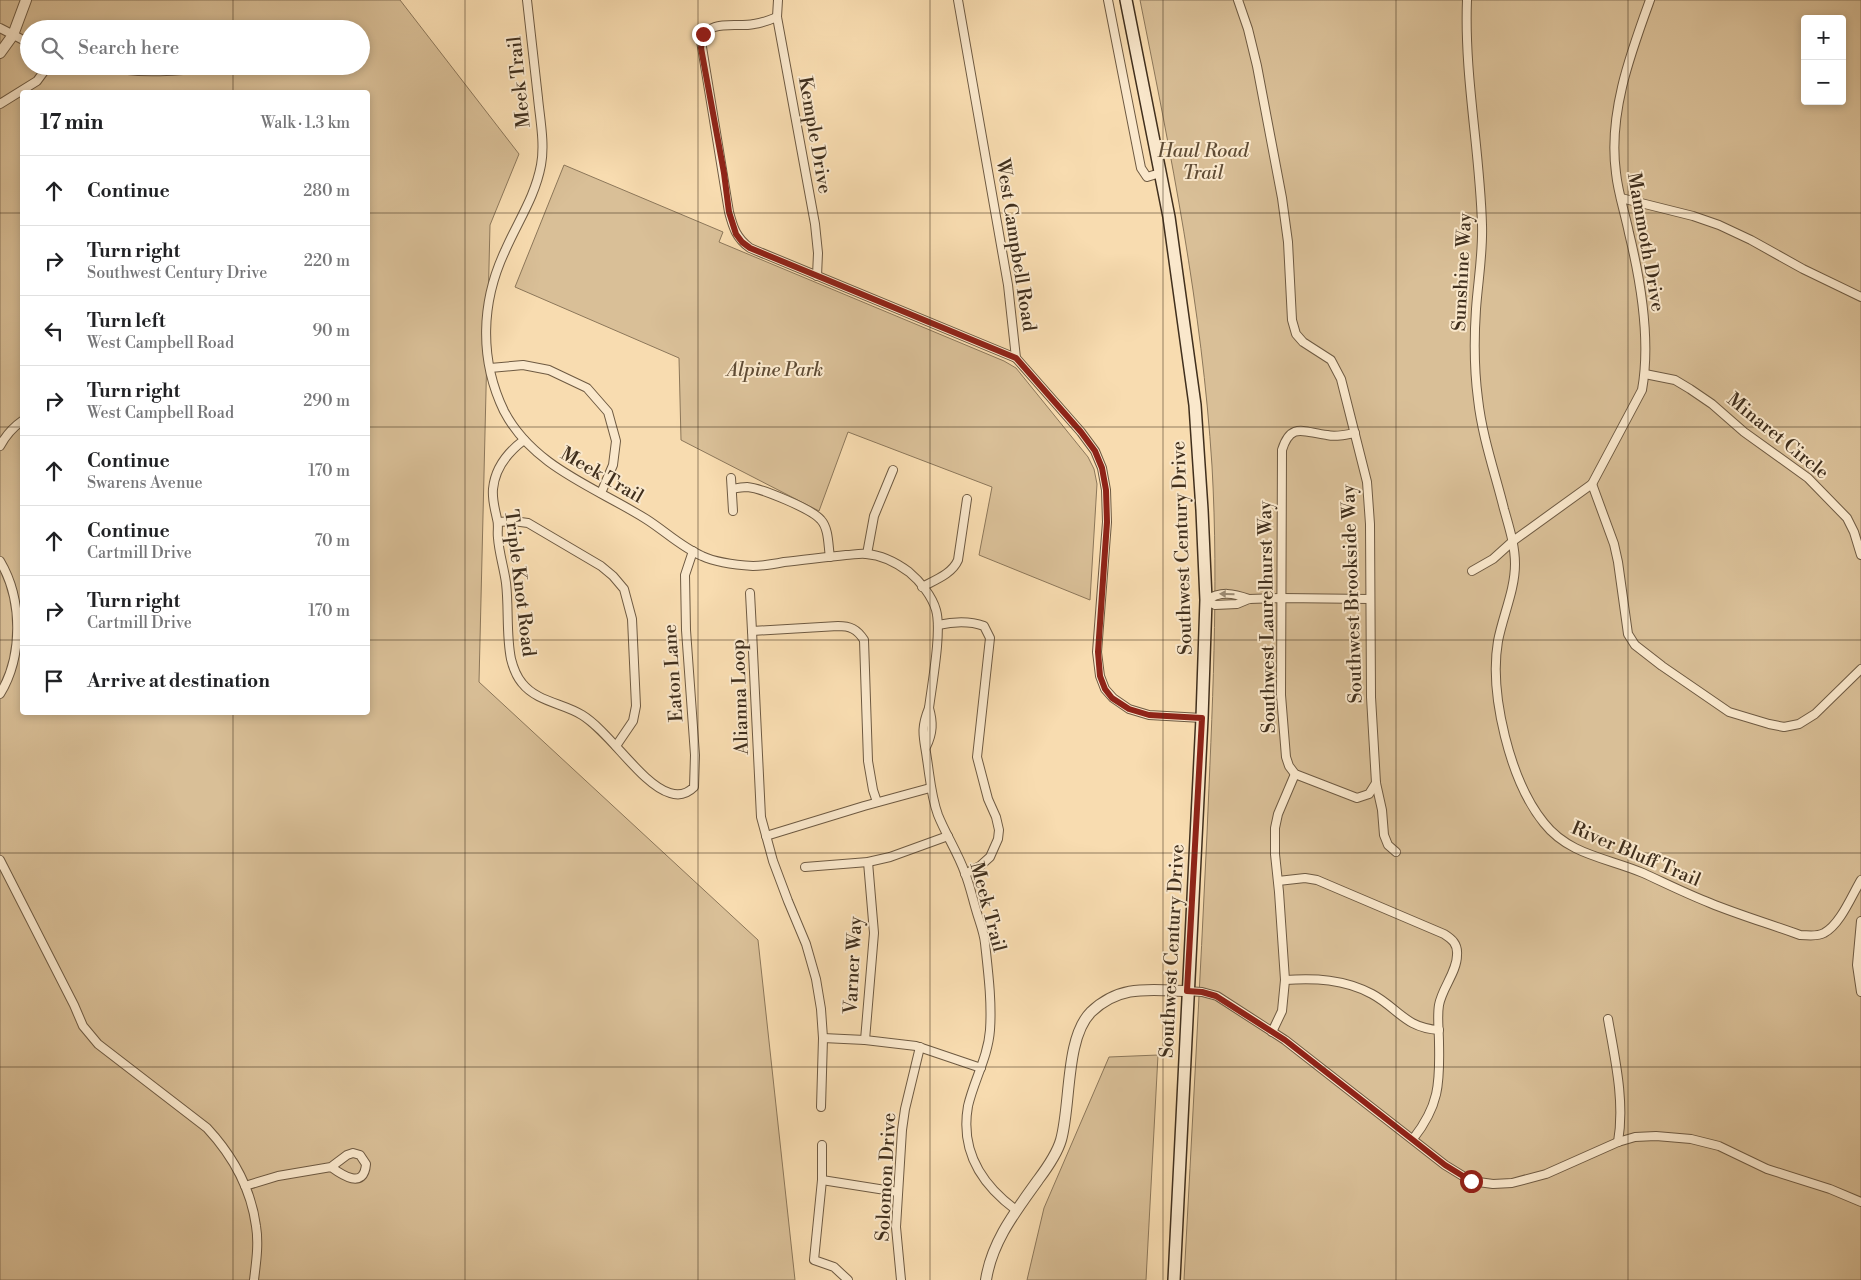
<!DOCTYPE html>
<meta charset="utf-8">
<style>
body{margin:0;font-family:"Libre Bodoni",serif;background:#f2f2f2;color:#202124}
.controls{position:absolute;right:15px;top:15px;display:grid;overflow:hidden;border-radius:5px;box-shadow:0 2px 8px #0003}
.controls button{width:45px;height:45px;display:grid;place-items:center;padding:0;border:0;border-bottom:1px solid #e0e0e0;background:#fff;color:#202124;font:25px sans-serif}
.stop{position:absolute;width:15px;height:15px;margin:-11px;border:4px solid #8f2418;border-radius:50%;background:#fff}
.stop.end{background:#8f2418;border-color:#fff;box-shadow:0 1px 5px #0008}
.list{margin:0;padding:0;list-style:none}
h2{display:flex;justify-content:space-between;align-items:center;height:65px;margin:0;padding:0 20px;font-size:21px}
h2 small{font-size:16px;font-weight:400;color:#757577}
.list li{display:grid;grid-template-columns:32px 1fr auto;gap:15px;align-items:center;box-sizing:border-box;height:70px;padding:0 20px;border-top:1px solid #e0e0e0}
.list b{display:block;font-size:19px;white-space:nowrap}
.list p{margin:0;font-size:16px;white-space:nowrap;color:#757577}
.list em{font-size:16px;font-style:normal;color:#757577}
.icon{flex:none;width:28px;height:28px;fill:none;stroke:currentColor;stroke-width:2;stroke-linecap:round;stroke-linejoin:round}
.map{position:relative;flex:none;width:1861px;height:1280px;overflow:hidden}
.search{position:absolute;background:#fff;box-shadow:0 2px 8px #0003;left:20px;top:20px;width:350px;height:55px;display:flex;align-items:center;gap:12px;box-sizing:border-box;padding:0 18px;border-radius:28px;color:#757577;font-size:19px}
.panel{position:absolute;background:#fff;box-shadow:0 2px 8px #0003;left:20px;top:90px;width:350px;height:625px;border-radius:5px}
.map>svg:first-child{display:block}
.green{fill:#d9bf97;stroke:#8c775a;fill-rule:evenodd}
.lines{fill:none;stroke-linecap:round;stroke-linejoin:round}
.minor-casing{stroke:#6e5a42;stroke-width:10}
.tertiary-casing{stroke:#6e5a42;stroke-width:12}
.secondary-casing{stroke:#402f1d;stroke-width:14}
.minor{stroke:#fae8cc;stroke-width:8}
.tertiary{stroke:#fae8cc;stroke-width:10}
.secondary{stroke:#fae8cc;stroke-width:11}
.oneway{fill:#9d8c74}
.route{stroke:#8f2418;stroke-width:6}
.grid{fill:none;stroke:#402f1d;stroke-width:1;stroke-opacity:0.55}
.labels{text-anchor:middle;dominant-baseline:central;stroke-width:4;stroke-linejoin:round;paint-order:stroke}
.street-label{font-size:19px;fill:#402f1d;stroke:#fae8cc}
.park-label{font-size:19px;font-style:italic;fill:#5f4c35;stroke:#fae8cc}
</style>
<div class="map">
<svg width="1861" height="1280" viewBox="0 0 1861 1280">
<rect width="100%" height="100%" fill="#f8dcb0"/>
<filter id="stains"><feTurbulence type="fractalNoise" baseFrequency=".004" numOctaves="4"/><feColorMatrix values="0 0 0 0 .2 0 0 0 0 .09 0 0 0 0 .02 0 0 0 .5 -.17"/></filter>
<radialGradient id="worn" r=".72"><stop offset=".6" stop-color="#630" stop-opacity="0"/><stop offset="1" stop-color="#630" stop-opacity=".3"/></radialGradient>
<g class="green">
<path d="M0,0H400L519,154L490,225L479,682L758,940L795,1280H0ZM29,29H361V66H29ZM22,92H368V712H22Z"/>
<path d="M1140,0H1861V1280H1184C1192,1131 1200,983 1207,834C1212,712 1219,589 1212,466C1202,308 1171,155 1140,0ZM1805,19H1842V101H1805Z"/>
<path d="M564,165L723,232L719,242L1004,361L1016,368L1088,457L1094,469L1097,484L1090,600L979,555L992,487L848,432L819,511L681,440L679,358L515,287Z"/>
<path d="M1158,1055L1146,1280H1027L1044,1208L1109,1057Z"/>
</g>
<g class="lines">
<g class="minor-casing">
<g id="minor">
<path d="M527,0C531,33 534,65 538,98C540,119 545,144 541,165C535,197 518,221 505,251C481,302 479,359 504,411C533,467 595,487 646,519C665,531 681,547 702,556C717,563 737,565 753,566C763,566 774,564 784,562C804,560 825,557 846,555C852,555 860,553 866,554C881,555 897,563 909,572C920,581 932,596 936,610C942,631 932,684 929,708C920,730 924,737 927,759C930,778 931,796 938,815C946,835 958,853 965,873C970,886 973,900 977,913C980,923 984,933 985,943C988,971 992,1001 990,1030C988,1057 974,1080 968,1106C960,1151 982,1185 1016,1210"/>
<path d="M778,0L777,17L815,224L818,253L817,276"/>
<path d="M958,0L1008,285L1016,358L1081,432L1095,451L1102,468L1106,490L1107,522L1097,652L1100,676L1105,689L1113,698L1129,709L1149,715L1202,718"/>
<path d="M1108,0L1141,168L1147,177L1160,173"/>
<path d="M1238,0L1248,29L1257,66L1282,198L1288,242L1292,320L1296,334L1303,342L1331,360L1341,379L1367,482L1370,524L1371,697L1376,783L1382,810L1384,835L1388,845L1396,852"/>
<path d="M1467,0C1464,76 1480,150 1482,225C1483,253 1478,281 1476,309C1474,339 1474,369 1478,399C1482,436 1495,473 1504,509C1509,527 1515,545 1515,564C1515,590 1503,615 1498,641C1489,694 1510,781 1544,823C1569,855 1608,858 1643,873C1665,883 1687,894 1710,903C1739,915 1770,924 1800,935C1808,935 1817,937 1824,933C1840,925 1852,895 1861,880"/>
<path d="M777,17C770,20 762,23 754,24C736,28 708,18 701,41L729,212C733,227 736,238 750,248L1016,358"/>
<path d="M0,28L29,43"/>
<path d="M101,66C139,75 181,71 219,66"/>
<path d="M228,66L251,69L263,66"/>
<path d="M0,104L37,81L48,66"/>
<path d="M1621,198L1693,216L1719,225L1751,240L1803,269L1861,297"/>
<path d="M490,368L523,365L549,370L587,388L608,412L616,441L613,465L601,493"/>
<path d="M1645,374L1675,380L1690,389L1712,404L1744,432L1808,478L1847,518L1854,532L1861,555"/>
<path d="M1355,433C1345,435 1336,437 1327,435C1305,433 1291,421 1282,450L1281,695L1286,757L1289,766L1295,774L1357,798L1369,794L1376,783"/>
<path d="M524,440C508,452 495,468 493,489C492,500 495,509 497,519C499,525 497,532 498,538C499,553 504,568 506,583C509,608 506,634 511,659C513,667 517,677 522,683C537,702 563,703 582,715C610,732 642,785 670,793C679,796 687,794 694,787L695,755L686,630L685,575L693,551"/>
<path d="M0,446C6,435 12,428 22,421"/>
<path d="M731,478L733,511"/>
<path d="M1592,484L1614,544L1618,562L1628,634L1635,645L1662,666L1729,712L1769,724L1784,727L1799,724L1815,714L1861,669"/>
<path d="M732,489C737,488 742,487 747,487C761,488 812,509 821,520C829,529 828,545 830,557"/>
<path d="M498,522L513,521L528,523L601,566L613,576L624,589L632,619L636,706L633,721L616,746"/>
<path d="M867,554L874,516L893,470"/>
<path d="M0,561C23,600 23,656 0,694"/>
<path d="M1472,571L1493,559L1513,541L1592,484L1642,390C1651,340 1641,282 1629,233C1625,213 1618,193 1616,173C1608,114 1630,55 1650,0"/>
<path d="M922,587C935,580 952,574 958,560L967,499"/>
<path d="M750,593L752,631"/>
<path d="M1206,600L1215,605L1237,604L1249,599L1281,598L1370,599"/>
<path d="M1206,600C1221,591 1233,593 1249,599"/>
<path d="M938,625C952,622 970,621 984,626L990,638L977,757L988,799L996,817L999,830L998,839L990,857L980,866L965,874"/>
<path d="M926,747C933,733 933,722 929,708"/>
<path d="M766,836L864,806L930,788"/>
<path d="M0,860L74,1005L83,1026L98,1044L207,1128C232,1155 251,1189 256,1226C259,1244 256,1263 254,1280"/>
<path d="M805,867L868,862L890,857L948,836"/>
<path d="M1278,881L1305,878L1317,880L1444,934C1452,939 1458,944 1457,955C1457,972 1442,988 1439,1005C1437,1017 1439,1030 1439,1043C1440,1084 1439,1106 1413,1139"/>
<path d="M1861,921L1857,965L1861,992"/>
<path d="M1285,980C1315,978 1344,979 1372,994C1398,1008 1405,1028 1439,1030"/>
<path d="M1187,991L1202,992L1217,996L1285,1040L1445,1165L1471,1181L1493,1184L1512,1183L1546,1174L1618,1142L1635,1137L1656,1136L1691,1139L1719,1146L1767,1169L1830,1189L1861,1202"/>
<path d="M1608,1019C1615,1059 1625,1102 1618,1142"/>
<path d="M1272,1032L1282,1011L1285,980L1279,892L1275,854V828L1278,814L1295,774"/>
<path d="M823,1038L865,1040L916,1046L981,1068"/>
<path d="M865,1040L874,933L868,862"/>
<path d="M821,1107L823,1038L821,1009L816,979L806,944L788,901L773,861L761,817L752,631L838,626C850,626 857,629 864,640L868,761L873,790L877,802"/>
<path d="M822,1145V1180L814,1260L834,1267L848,1280"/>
<path d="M822,1180L898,1192"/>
<path d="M245,1186L278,1176L331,1167L347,1155L353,1153L360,1155L366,1164C364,1190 342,1175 331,1167"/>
<path d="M901,1280L896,1227L902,1130L905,1109L920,1047"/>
</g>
</g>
<g class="tertiary-casing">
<g id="tertiary">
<path d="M0,53L13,35L26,0"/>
<path d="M986,1280C992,1241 1016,1211 1038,1180C1047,1168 1057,1154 1061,1140C1071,1105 1065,1038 1091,1012C1120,984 1150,990 1187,991"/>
</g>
</g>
<g class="secondary-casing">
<path id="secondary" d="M1126,0L1169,217L1195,405L1202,510L1206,600L1202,718L1174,1280"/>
</g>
<use href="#minor" class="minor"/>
<use href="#tertiary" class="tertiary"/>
<use href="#secondary" class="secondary"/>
</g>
<defs><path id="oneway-solid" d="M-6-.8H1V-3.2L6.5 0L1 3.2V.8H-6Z" transform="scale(1.25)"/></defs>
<use class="oneway" href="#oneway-solid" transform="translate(1227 594) rotate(-179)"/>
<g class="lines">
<path class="route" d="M703,34L701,48L724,173L729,212L736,234L742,242L750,248L1016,358L1081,432L1095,451L1102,468L1106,490L1107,522L1098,652L1100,676L1105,689L1112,698L1129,709L1149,715L1202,718L1187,991L1202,992L1216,996L1285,1040L1445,1165L1471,1181"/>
</g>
<path class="grid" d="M233,0V29M465,0V1280M698,0V1280M930,0V1280M1163,0V1280M1396,0V1280M1628,0V1280M233,66V92M0,213H22M368,213H1861M0,427H22M368,427H1861M0,640H22M368,640H1861M233,712V1280M0,853H1861M0,1067H1861"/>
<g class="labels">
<g class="street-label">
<text transform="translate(519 82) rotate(-96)">Meek Trail</text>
<text transform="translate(815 135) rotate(80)">Kemple Drive</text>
<text transform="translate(1646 242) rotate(80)">Mammoth Drive</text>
<text transform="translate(1016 245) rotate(81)">West Campbell Road</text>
<text transform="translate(1462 272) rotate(-87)">Sunshine Way</text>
<text transform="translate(1778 436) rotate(39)">Minaret Circle</text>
<text transform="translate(602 475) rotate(30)">Meek Trail</text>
<text transform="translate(1182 548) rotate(-92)">Southwest Century Drive</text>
<text transform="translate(520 583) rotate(83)">Triple Knot Road</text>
<text transform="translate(1352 594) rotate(-92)">Southwest Brookside Way</text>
<text transform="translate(1267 617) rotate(-91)">Southwest Laurelhurst Way</text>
<text transform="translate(673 673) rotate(-94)">Eaton Lane</text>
<text transform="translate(740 697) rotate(-92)">Alianna Loop</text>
<text transform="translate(1636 854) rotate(23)">River Bluff Trail</text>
<text transform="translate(988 907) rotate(75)">Meek Trail</text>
<text transform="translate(1172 951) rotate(-87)">Southwest Century Drive</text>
<text transform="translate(853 965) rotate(-87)">Varner Way</text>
<text transform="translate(886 1177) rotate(-87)">Solomon Drive</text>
</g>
<g class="park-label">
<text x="1203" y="151">Haul Road<tspan x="1203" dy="22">Trail</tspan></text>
<text x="775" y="370">Alpine Park</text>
</g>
</g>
<rect width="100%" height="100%" filter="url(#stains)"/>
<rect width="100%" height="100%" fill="url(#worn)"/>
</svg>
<div class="controls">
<button>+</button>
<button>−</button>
</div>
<div class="stop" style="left:1471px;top:1181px"></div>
<div class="stop end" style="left:703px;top:34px"></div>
<div class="search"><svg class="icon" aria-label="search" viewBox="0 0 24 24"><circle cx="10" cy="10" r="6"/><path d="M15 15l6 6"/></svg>Search here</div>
<section class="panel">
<h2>17 min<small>Walk · 1.3 km</small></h2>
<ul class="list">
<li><svg class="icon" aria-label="ahead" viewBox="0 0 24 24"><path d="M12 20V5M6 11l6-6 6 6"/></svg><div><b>Continue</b></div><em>280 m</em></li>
<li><svg class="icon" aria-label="right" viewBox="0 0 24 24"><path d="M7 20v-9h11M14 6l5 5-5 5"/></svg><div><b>Turn right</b><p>Southwest Century Drive</p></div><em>220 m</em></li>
<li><svg class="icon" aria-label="left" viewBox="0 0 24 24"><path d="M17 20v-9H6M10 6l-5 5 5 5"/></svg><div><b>Turn left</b><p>West Campbell Road</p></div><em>90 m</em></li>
<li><svg class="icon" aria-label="right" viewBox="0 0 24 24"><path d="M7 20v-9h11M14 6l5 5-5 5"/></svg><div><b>Turn right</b><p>West Campbell Road</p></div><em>290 m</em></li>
<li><svg class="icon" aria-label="ahead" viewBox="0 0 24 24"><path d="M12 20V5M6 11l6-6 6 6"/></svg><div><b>Continue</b><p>Swarens Avenue</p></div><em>170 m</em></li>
<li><svg class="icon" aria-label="ahead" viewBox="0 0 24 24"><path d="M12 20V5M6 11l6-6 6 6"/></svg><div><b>Continue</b><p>Cartmill Drive</p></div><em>70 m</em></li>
<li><svg class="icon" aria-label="right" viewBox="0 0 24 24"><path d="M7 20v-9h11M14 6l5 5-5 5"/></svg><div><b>Turn right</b><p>Cartmill Drive</p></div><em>170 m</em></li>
<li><svg class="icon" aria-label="arrive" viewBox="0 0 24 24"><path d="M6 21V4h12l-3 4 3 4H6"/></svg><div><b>Arrive at destination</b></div></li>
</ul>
</section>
</div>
